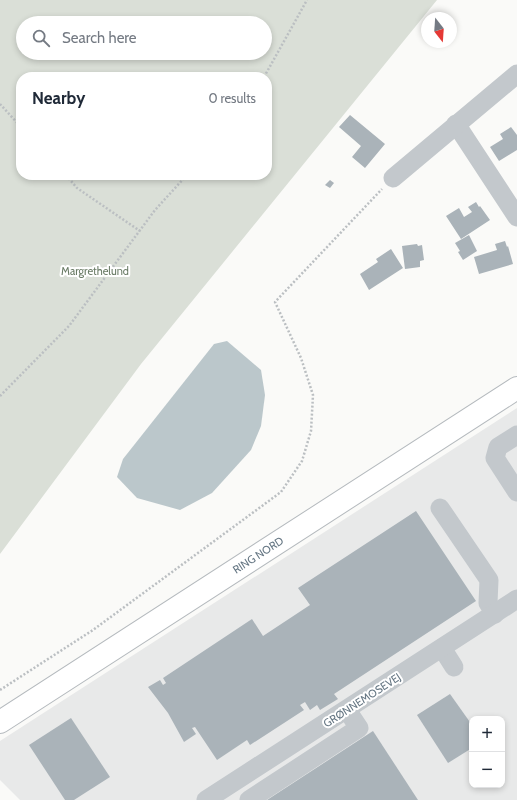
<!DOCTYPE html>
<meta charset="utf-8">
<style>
body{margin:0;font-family:Cabin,sans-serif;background:#f2f2f3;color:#1f2937}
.controls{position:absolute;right:12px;bottom:12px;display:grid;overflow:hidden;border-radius:8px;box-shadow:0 2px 6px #0003}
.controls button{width:36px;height:36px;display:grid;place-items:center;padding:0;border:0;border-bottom:1px solid #e0e1e3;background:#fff;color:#1f2937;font:20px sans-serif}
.compass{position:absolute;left:421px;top:12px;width:36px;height:36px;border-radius:50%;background:#fff;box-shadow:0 2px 6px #0003;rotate:163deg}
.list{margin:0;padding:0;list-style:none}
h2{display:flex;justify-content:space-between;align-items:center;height:52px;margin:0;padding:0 16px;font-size:17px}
h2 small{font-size:13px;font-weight:400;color:#747a83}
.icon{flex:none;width:22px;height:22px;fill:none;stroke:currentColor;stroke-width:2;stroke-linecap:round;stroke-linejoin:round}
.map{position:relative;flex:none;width:517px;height:800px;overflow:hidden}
.search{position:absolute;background:#fff;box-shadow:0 2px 6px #0003;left:16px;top:16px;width:256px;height:44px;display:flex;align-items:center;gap:10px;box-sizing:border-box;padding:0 14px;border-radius:22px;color:#747a83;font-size:15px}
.panel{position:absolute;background:#fff;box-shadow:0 2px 6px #0003;left:16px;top:72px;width:256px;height:108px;border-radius:16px}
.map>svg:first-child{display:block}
.built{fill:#e8e9e9;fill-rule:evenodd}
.green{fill:#dadfd7;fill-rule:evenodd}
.water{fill:#bbc7cb}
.building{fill:#aab3b9}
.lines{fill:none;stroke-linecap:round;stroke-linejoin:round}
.major-casing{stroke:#b5babe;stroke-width:24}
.path{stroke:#bbbfc2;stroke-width:2.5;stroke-dasharray:2 2;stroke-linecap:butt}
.minor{stroke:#c3c8cc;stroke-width:19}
.major{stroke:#fff;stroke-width:22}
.labels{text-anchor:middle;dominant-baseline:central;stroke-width:4;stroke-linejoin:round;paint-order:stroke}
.park-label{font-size:11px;fill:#687a64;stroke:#fff}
.street-label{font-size:11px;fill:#657683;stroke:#fff}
</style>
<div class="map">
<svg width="517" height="800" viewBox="0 0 517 800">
<rect width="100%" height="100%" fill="#fafaf8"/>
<path class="built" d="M517,408V800H20L0,780V741ZM472,719H502V785H472Z"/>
<path class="green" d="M0,0H437L141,364L0,554ZM23,23H265V53H23ZM21,77H267V175H21Z"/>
<path class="water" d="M227,341L261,370L265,395L261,426L251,450L212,493L180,510L137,498L117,477L123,459L214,344Z"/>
<g class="building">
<path d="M350,115L385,144L365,168L352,157L361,146L339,127Z"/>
<path d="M511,127L517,135V150L499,161L490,147L503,139L500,134Z"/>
<path d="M330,180L334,183L330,188L325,185Z"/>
<path d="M476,202L479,207L480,206L490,220L461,239L446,216L459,208L464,217L472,212L468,207Z"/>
<path d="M469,235L477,251L463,260L458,252L460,251L455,243Z"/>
<path d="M505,241L507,247L508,246L513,264L479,274L474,257L497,250L495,244Z"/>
<path d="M417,244L418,246L422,245L424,260L420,261V267L405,269L402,246Z"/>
<path d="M391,249L403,268L369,290L360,274L378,262L376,259Z"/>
<path d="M416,511L476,601L334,694L338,699L320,710L317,705L310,710L305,702L300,705L304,710L250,745L247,740L217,760L195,727L192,728L196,734L184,742L168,713L148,687L160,680L163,685L166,683L163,678L252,619L263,636L310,605L298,588Z"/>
<path d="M450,694L472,725V748L448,763L417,715Z"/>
<path d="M71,718L110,777L74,800H65L29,745Z"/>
<path d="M373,731L418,800H267Z"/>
</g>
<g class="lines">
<g class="major-casing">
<path id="major" d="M0,722L517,388"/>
</g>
<g class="path">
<path d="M264,77L307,0"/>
<path d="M0,104L21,127"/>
<path d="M66,175L77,188L140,231"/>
<path d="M0,396L69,326L155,210L187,175"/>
<path d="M0,690L93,630L281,492L302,461L311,431L313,395L301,358L275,302L382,189"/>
</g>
<g class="minor">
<path d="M456,124L517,217"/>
<path d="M393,178L517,74"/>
<path d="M517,435L498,447L495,458L517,492"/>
<path d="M440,508L489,580L488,603L495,614"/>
<path d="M442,648L454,667"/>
<path d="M206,800L517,599"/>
<path d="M249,800L359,728L347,710"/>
</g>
<use href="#major" class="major"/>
</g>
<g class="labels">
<g class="park-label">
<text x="95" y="271">Margrethelund</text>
</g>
<g class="street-label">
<text transform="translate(258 555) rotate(-33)">RING NORD</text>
<text transform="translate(362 700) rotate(-33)">GRØNNEMOSEVEJ</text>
</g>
</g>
</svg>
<div class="controls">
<button>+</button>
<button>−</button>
</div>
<svg class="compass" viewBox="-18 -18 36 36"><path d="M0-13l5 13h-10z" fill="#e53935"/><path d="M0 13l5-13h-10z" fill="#747a83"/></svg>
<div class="search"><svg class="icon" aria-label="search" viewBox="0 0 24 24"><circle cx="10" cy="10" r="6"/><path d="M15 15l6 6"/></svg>Search here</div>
<section class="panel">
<h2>Nearby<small>0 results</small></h2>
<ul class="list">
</ul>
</section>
</div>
